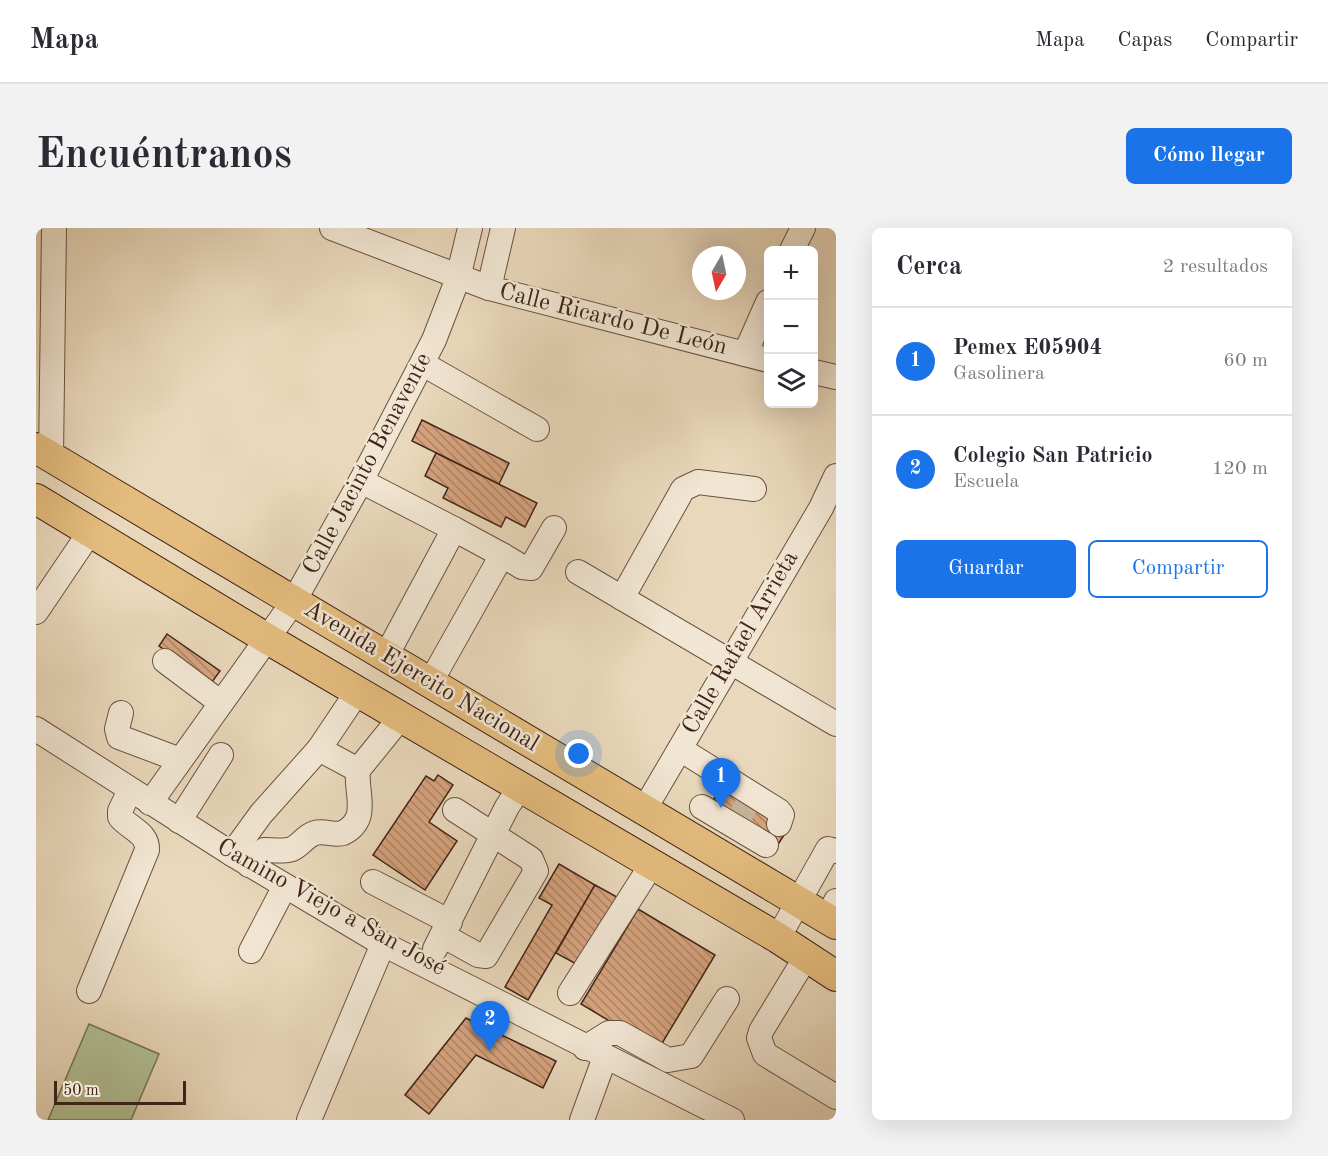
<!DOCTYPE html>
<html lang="es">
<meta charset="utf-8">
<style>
body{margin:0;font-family:"Old Standard TT",serif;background:#f2f2f3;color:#2b2b33}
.controls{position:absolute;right:18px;top:18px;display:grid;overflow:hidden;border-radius:9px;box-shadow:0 6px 24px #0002}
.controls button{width:54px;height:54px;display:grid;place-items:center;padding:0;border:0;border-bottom:2px solid #e1e1e2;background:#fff;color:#2b2b33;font:30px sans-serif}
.compass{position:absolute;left:656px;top:18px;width:54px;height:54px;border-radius:50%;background:#fff;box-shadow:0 6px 24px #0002;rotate:189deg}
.scale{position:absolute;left:18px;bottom:15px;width:132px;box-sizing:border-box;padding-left:6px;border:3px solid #402518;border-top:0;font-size:16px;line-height:21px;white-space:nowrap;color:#402518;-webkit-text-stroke:4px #f1e6d3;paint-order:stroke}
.you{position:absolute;left:543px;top:526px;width:21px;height:21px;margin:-15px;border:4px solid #fff;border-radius:50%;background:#1a73e8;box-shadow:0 0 0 9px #1a73e833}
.badge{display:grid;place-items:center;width:39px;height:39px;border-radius:50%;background:#1a73e8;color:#fff;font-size:20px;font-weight:700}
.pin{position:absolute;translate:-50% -50px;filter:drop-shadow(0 2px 3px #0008)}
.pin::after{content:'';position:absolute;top:32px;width:21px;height:18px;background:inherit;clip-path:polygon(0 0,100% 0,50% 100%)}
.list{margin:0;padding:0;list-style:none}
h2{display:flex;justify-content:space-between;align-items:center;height:78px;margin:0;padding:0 24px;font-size:26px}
h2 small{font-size:20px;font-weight:400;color:#7c7c81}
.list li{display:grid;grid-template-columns:39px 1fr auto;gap:18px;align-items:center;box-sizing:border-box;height:108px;padding:0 24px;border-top:2px solid #e1e1e2}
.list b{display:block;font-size:22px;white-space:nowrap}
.list p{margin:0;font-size:20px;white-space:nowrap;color:#7c7c81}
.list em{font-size:20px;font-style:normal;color:#7c7c81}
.actions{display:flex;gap:12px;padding:18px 24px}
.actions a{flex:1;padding:14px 0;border:2px solid #1a73e8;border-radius:9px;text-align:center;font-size:21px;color:#1a73e8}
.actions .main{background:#1a73e8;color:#fff}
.icon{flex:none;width:33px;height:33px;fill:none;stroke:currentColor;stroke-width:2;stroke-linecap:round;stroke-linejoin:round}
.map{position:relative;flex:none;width:800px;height:892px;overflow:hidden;border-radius:9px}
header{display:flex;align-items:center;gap:36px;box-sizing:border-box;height:84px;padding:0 30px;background:#fff;border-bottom:2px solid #e1e1e2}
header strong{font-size:28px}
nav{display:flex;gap:33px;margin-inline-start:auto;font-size:21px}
.intro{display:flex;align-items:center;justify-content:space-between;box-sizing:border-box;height:144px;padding:0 36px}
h1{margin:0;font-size:42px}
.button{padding:15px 27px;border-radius:9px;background:#1a73e8;color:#fff;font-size:21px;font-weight:700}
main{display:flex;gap:36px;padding:0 36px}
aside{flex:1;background:#fff;border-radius:9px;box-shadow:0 6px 24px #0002}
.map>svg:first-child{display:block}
.garden{fill:#b1c094;stroke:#787256;stroke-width:1.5}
.building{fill:url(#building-back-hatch);stroke:#402518;stroke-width:1.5}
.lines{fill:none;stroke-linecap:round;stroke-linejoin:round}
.minor-tunnel{stroke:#c7b49a;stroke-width:24;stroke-dasharray:24 12;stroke-linecap:butt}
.minor-casing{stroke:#6a5241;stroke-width:26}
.major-casing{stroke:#402518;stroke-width:32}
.minor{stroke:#f1e6d3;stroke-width:24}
.major{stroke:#e4bc7e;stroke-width:30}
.labels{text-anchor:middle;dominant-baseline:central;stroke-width:5;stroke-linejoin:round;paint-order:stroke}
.street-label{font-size:24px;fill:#402518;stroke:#f1e6d3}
</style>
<header>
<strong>Mapa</strong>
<nav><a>Mapa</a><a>Capas</a><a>Compartir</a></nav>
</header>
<div class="intro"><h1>Encuéntranos</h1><a class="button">Cómo llegar</a></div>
<main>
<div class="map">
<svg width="800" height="892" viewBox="0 0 800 892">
<defs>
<pattern id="building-back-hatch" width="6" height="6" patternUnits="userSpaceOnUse" patternTransform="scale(1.5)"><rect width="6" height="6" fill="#d6a37e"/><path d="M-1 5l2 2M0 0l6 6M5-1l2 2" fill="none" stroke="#af8566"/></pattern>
</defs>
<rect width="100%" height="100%" fill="#e9d8bb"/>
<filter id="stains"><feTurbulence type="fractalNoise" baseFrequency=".00333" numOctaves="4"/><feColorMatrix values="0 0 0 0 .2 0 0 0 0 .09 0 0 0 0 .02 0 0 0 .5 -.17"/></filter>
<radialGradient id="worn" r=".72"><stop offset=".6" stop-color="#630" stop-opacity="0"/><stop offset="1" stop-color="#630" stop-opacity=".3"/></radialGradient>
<path class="garden" d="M53,796L123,826L95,892H12Z"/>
<g class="building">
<path d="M386,192L473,235L463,256L376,213Z"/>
<path d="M400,225L501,275L489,299L470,289L465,299L407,270L412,260L389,248Z"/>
<path d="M131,406L184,443L176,454L123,418Z"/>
<path d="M402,547L417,557L393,594L421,613L389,662L337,627L390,548L398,553Z"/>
<path d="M685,560L752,601L741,618L674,577Z"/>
<path d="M523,636L559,657L492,772L469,759L516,677L503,670Z"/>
<path d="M559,657L581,669L542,737L520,725Z"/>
<path d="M602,681L679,727L622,822L545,776Z"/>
<path d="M430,790L520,833L507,860L440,827L393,886L369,867Z"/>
</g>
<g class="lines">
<path class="minor-tunnel" d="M701,594L711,576"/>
<g class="minor-casing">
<g id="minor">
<path d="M296,0L453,60L732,132"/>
<path d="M756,22L767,0"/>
<path d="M453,60L467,0"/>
<path d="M709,126L732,74"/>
<path d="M387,136L501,201"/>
<path d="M778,144L800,149"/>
<path d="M15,228L18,0"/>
<path d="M325,253L418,301"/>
<path d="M542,344L800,496"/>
<path d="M586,370L647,261L662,254L718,261"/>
<path d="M0,384L54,304"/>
<path d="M350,428L418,301L466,327"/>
<path d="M129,433L185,475"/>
<path d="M394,455L466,327L486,339L495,340L518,300"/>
<path d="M85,485L81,501L83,509L144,532"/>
<path d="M0,501L196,626L347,716L696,892"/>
<path d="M283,521L322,542"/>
<path d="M644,521L743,583L746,587L743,596"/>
<path d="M114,575L258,373L325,253L398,112L422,50L434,0"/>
<path d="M666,579L730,617"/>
<path d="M608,582L785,280L800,248"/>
<path d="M143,593L185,527"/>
<path d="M196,626L225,586L283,521L322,463"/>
<path d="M213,637L228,622C236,622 248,624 256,621C265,617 269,608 279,605C288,602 298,608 307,605C335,591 319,564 322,542L365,489"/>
<path d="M337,654L414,694"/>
<path d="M791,691L800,673"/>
<path d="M406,707L442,727L450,728L500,643L495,631L419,582"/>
<path d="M742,710L792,621L800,623"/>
<path d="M399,721L471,579L484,559"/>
<path d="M215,723L249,658"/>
<path d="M770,729L725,803L723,810L729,826L800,869"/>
<path d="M53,763L111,622C112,605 94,601 84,589V583L94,562"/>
<path d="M534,765L616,636"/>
<path d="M549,820L573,805H584L632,832L655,828L691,771"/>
<path d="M273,892L347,716"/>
<path d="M546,892L569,829"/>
</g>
</g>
<g class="major-casing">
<g id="major">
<path d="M0,220L800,696"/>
<path d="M0,271L230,410L742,710L800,748"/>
</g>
</g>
<use href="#minor" class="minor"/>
<use href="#major" class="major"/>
</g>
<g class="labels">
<g class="street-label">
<text transform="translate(577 92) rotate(14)">Calle Ricardo De León</text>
<text transform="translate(332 236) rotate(-62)">Calle Jacinto Benavente</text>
<text transform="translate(705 415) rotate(-60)">Calle Rafael Arrieta</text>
<text transform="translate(385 449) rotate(31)">Avenida Ejercito Nacional</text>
<text transform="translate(295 680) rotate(29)">Camino Viejo a San José</text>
</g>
</g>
<rect width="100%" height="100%" filter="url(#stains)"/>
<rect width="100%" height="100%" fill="url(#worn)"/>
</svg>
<div class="controls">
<button>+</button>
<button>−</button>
<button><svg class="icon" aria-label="layers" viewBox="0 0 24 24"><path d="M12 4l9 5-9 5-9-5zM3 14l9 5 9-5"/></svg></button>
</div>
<svg class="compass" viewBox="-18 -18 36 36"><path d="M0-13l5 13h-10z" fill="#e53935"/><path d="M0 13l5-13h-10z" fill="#7c7c81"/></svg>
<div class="scale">50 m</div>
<div class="you"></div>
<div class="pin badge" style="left:685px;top:580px">1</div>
<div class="pin badge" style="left:454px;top:823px">2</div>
</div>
<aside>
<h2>Cerca<small>2 resultados</small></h2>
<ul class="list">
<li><span class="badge">1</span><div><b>Pemex E05904</b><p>Gasolinera</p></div><em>60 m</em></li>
<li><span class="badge">2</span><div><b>Colegio San Patricio</b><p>Escuela</p></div><em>120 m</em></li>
</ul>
<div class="actions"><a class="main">Guardar</a><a>Compartir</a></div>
</aside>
</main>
